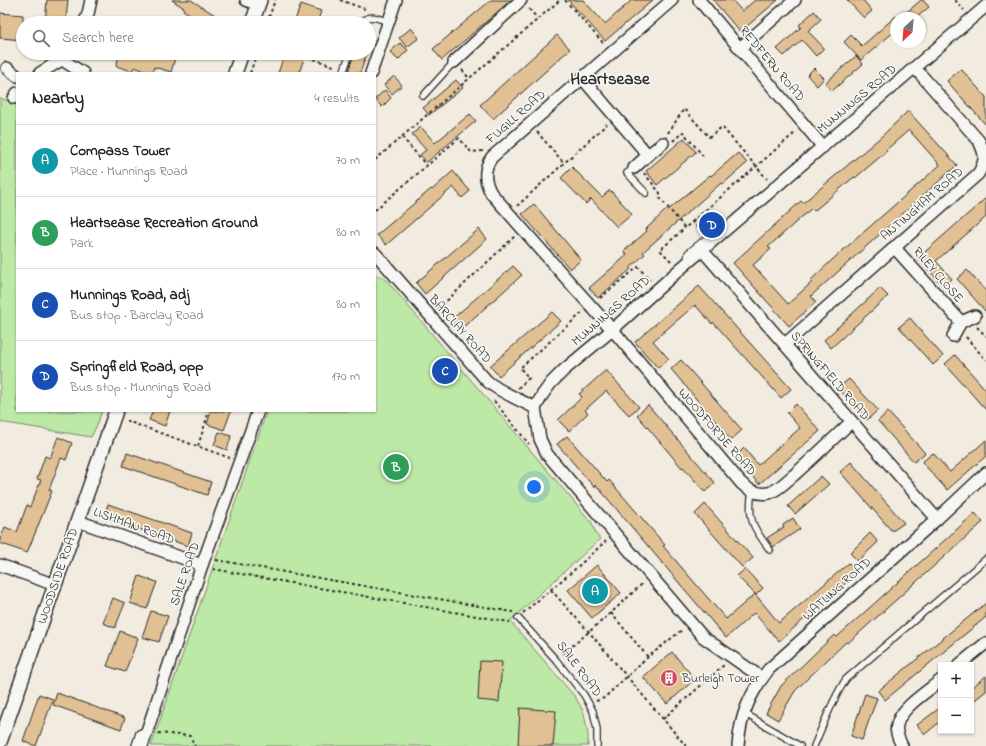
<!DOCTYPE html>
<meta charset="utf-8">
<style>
body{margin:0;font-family:"Indie Flower",sans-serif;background:#f6f6f6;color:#222}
.controls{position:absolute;right:12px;bottom:12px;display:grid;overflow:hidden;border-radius:0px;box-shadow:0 1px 3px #0004}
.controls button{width:36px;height:36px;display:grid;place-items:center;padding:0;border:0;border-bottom:1px solid #e0e0e0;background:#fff;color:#222;font:20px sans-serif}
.compass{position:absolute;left:890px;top:12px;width:36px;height:36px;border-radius:50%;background:#fff;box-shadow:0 1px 3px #0004;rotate:206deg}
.you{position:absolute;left:534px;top:487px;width:14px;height:14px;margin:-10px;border:3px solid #fff;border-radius:50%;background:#1a73e8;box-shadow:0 0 0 6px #1a73e833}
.badge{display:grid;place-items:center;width:26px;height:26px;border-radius:50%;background:#b45309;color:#fff;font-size:13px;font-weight:700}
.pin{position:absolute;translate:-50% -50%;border:2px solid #fff;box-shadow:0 1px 4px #0006}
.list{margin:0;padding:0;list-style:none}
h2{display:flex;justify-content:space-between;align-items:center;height:52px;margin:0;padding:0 16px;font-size:17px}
h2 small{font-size:13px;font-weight:400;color:#767676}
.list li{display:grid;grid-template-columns:26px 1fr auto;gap:12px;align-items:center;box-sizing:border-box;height:72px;padding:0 16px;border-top:1px solid #e0e0e0}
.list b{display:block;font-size:15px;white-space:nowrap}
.list p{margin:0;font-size:13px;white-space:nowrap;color:#767676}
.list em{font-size:13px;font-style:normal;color:#767676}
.icon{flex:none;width:22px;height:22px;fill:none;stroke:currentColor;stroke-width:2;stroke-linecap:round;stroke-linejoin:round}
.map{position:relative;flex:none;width:986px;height:746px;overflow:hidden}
.search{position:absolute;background:#fff;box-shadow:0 1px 3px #0004;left:16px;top:16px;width:360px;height:44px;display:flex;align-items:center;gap:10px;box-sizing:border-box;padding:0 14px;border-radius:22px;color:#767676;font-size:15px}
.panel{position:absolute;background:#fff;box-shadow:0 1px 3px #0004;left:16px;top:72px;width:360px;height:340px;border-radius:0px}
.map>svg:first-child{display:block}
.green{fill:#bce9a6;stroke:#748a68}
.building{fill:#e1c194;stroke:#2b2b2b;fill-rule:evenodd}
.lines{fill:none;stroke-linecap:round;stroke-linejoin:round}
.service-casing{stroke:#2b2b2b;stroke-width:8}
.minor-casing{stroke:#2b2b2b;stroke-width:14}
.tertiary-casing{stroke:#2b2b2b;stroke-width:16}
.path{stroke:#2b2b2b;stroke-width:2;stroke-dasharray:3 3;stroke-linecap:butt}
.service{stroke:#f6f6f2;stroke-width:5.5}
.minor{stroke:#f6f6f2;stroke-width:11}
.tertiary{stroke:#f6f6f2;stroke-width:13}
.labels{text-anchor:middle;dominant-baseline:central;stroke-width:3.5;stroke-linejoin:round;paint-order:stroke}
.street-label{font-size:13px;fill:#2b2b2b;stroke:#f6f6f2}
.poi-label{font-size:13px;fill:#2b2b2b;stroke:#f6f6f2;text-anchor:start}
.district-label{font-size:17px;font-weight:bold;fill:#2b2b2b;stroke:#f6f6f2}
</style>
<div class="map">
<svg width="986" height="746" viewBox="0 0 986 746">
<rect width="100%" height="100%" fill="#f2ebdf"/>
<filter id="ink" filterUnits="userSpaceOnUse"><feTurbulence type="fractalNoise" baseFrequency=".025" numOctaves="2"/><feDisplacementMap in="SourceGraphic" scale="8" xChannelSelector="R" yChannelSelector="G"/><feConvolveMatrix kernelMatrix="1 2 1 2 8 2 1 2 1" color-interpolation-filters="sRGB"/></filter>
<g filter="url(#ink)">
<g class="green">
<path d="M0,98L17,104V411H102L96,427L91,437L0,422Z"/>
<path d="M375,275L380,276L388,282L592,523L596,534L600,539L510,621L576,698L584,713L588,734V746H151L267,411H375Z"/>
</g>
<g class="building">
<path d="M47,0H68L66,20H61V23H45Z"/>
<path d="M172,0H191L215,15L214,17L224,23H204L183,10L184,8Z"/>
<path d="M491,0H511L442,60L433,49Z"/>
<path d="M568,0H583L605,24L632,0H653L605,41Z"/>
<path d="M713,0H732L742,11L755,0H778L740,32Z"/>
<path d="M847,0H863L872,11L864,18Z"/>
<path d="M921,0H923L929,7L916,18H911L906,13Z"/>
<path d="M301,4L321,11L317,23H294Z"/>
<path d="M814,11L821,19L808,31L824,48L816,56L802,40L784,56L777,49L801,27L799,25Z"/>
<path d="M0,13L23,15V40L0,38Z"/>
<path d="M896,16V30L861,60L844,42L851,35L862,46Z"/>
<path d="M411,28L419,38L407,47L399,38Z"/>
<path d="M557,35L570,49L493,119L480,105Z"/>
<path d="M400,43L408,50L398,60L390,52Z"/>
<path d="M120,53H142L157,57L158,53L175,58L171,72L154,67L152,73L134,67L132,71L116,66Z"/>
<path d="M285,53H306L299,73H278Z"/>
<path d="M354,53H367L360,73H348Z"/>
<path d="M856,56L863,64L832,91L825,83Z"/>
<path d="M814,68L824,78L817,86L807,75Z"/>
<path d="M961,69L986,97V125L947,81Z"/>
<path d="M394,76L402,85L392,94L384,85Z"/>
<path d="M456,80L463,88L429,115L423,108Z"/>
<path d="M385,90L391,98L382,107L375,99Z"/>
<path d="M908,111L957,165L811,296L816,302L789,326L733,263L801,201L803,203L882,136ZM909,130L940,165L832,260L811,280L812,282L788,304L753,265L771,249L768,247L812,208L814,211L854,177L855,178L887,151L886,150Z"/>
<path d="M470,114L476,121L427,162L420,155L426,150L412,134L421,127L435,143Z"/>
<path d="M684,138L696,152L657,185L646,171Z"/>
<path d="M738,153L747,163L723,184L721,183L711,192L643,252L645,254L630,268L631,269L598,298L589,288L627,255L624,251L647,231L646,229L666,210L667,211L710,175L711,176Z"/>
<path d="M572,167L602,197L610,190L632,214L617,227L591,199L586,204L561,178Z"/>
<path d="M453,171L470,191L462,198L453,187L386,245L377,235L431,189L432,190Z"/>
<path d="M986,198V217L936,261L952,279L943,286L918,258Z"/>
<path d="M534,204L581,260L570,269L522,214Z"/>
<path d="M479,229L487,239L425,294L416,283Z"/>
<path d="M513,266L522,275L460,330L451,320Z"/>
<path d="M967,270L986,291V312L957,279Z"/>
<path d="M699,286L791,389L781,398L713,322L712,324L695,305L653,341L669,359L658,368L635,342Z"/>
<path d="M880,288L888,296L831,348L824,340Z"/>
<path d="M552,312L561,321L499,376L490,366Z"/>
<path d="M910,318L943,356L933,365L899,327Z"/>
<path d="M955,355L986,390V410L945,364Z"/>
<path d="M681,360L742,430L731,440L671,369Z"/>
<path d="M606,370L639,407L629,415L606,391L585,410L588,413L569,431L558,420L582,397L579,394Z"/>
<path d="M849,379L878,410L867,420L838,388Z"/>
<path d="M796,404L820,431L759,484L735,457L744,448L758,465L800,428L787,413Z"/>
<path d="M648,405L715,483L705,492L683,467L682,468L637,415Z"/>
<path d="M153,411H170L165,426L149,420Z"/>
<path d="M211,411H231L224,430L207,424Z"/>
<path d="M888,412L925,453L914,462L878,421Z"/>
<path d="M219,432L231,436L227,450L214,445Z"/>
<path d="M567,436L607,482L609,480L665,545L663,546L726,619L755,594L737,576L745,569L763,588L756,595L755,594L779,623L849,563L857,573L779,641L754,613L726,638L596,485L594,487L557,444Z"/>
<path d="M58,437L72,443L66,460L61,458L49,490L52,491L27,553L0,543V539L5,527L17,532L27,505L30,507L41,480L37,479L45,456L50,458Z"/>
<path d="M986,440V456L947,490L922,462L933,453L950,472Z"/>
<path d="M127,453L211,482L207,495L123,466Z"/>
<path d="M851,462L904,523L894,530H891L840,472Z"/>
<path d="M821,476L829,484L795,514L788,506Z"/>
<path d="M108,504L192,533L188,546L104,517Z"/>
<path d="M705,504L753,558L742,567L695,514Z"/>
<path d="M975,513L983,522L848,643L846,642L804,682L795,691L778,720L766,713L781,686L834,635L837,637Z"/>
<path d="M793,518L800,529L773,547L767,538L784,527L783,525Z"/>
<path d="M870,533L878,542L858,561L850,553Z"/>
<path d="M597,565L621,593L592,618L568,590Z"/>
<path d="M139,576L157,582L147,609L130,603Z"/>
<path d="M113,598L125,603L115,628L103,623Z"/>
<path d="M986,603V617L885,700L878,691Z"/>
<path d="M151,611L168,616L159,642L142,637Z"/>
<path d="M120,631L138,638L125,672L107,666Z"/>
<path d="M672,652L695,679L667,704L643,677Z"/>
<path d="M480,661L502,662L499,702L478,700Z"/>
<path d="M986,676V691L971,703V688Z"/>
<path d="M57,693L125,718L121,729L53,705Z"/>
<path d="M39,694L53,699L36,746L23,741Z"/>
<path d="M865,694L877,698L862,740L851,736Z"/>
<path d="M941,707V721L925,734L917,725Z"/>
<path d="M520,708L556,711L553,746H518Z"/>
</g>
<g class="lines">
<g class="service-casing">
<g id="service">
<path d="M361,23C369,13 378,18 388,22"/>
<path d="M343,73L350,53"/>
<path d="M423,96L454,62"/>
<path d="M634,168L627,173L646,193"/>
<path d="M687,261L688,253L708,237L716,236"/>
<path d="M752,491C747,519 753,528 770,550"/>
<path d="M518,618L556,660L584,695L593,711L597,729V746"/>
<path d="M744,713L800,746"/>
<path d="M135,746L139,733L147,730"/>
<path d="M814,746C824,723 832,700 846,679L986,559"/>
</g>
</g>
<g class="minor-casing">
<g id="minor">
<path d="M246,0L258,5"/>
<path d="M672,0L492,157C483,169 484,180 491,193L572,285L617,335L741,483C748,490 758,495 769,493C779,490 786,481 794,475C813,458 832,440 851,422"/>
<path d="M699,0L823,147"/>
<path d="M84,23L88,14L91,0"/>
<path d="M740,48L795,0"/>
<path d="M61,59L83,73"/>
<path d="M454,62L521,0"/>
<path d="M7,68L17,76"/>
<path d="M40,73L58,62L66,53"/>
<path d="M371,73L396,0"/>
<path d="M582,78L648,155L634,168"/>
<path d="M14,98L17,93"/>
<path d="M648,155L663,143"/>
<path d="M894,247L961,322L953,336"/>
<path d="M702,250L937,519"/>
<path d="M375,253L487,381C501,393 519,399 535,408"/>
<path d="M961,322L975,316"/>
<path d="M785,344L978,174C986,161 986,155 979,141L915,68"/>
<path d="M78,521L202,565"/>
<path d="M0,565L55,585"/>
<path d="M959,665L986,643"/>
<path d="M762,678L703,637L547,454L540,439L535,408L543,394L551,383L564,370L612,330L679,270L986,6"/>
<path d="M142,746L202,565L258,411"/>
<path d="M738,746C740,716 750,693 769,669L937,519L986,473"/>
<path d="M902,746C899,739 895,733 897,725C900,708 928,691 941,680"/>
</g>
</g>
<g class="tertiary-casing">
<g id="tertiary">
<path d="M252,23L260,0"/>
<path d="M235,73L242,53"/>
<path d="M0,742L116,411"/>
</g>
</g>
<g class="path">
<path d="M340,0L365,9"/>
<path d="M565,0L604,44"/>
<path d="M955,0L964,10"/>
<path d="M529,9L538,19"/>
<path d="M267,23L275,0"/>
<path d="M297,53L336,67"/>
<path d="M462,70L469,78"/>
<path d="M250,73L257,53"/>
<path d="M537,132L564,163"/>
<path d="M668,133L684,109L709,137L722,127L767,179"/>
<path d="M402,137L427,166"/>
<path d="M673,141L683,132L704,157"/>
<path d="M375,160L560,0"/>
<path d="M644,173L660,193V198L685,228L692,222L702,232"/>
<path d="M517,206L607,124"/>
<path d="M375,210L459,138L471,152L483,151"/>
<path d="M692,222L796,132"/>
<path d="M671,261L660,250L685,228"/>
<path d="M600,298L638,267L650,280"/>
<path d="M438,309L515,236"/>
<path d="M977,327L986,336"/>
<path d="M966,337L986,360"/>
<path d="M518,388L529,378L520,368L583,312"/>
<path d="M494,401L529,444"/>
<path d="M127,420V421L230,458"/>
<path d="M198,446L209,411"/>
<path d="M216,560L513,612"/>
<path d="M213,569L510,622"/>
<path d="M551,590L589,632L686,746"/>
<path d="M523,613L574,570L606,541"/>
<path d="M611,613L648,657"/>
<path d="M563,654L611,613L643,583"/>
<path d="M596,701L604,698L648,657L682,630"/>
<path d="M663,719L724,665"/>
<path d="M158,733L190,736L195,746"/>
</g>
<use href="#service" class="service"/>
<use href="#minor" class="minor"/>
<use href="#tertiary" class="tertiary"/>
</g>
</g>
<defs>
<g id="building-disc" transform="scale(0.9)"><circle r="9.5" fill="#d1495b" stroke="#f6f6f2"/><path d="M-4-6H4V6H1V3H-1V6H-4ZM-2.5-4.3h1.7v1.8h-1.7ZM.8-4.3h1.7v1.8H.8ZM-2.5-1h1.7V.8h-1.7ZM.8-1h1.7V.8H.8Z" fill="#fff"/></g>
</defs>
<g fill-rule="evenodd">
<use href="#building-disc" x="669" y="678"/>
</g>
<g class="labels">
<g class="street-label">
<text transform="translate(772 64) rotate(50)">REDFERN ROAD</text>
<text transform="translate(857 99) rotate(-40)">MUNNINGS ROAD</text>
<text transform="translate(516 117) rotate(-41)">FUGILL ROAD</text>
<text transform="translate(922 204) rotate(-41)">ANTINGHAM ROAD</text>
<text transform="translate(938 275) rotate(49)">RILEY CLOSE</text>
<text transform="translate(611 311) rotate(-41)">MUNNINGS ROAD</text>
<text transform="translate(460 329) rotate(48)">BARCLAY ROAD</text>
<text transform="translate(830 376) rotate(49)">SPRINGFIELD ROAD</text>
<text transform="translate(717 432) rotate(49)">WOODFORDE ROAD</text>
<text transform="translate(134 526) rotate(20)">LISHMAN ROAD</text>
<text transform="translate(185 574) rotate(-71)">SALE ROAD</text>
<text transform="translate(58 576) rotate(-71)">WOODSIDE ROAD</text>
<text transform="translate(837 589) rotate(-42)">WATLING ROAD</text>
<text transform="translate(579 669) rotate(53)">SALE ROAD</text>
</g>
<g class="poi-label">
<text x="682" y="678">Burleigh Tower</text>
</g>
<g class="district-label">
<text x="610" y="79">Heartsease</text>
</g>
</g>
</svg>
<div class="controls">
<button>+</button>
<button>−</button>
</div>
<svg class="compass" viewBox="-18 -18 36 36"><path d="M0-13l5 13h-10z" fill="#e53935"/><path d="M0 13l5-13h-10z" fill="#767676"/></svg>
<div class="you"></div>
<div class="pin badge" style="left:595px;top:591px;background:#0f9aa8">A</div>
<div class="pin badge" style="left:396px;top:467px;background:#2e9e5b">B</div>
<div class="pin badge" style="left:445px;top:371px;background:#1a4fb4">C</div>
<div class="pin badge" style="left:712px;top:225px;background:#1a4fb4">D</div>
<div class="search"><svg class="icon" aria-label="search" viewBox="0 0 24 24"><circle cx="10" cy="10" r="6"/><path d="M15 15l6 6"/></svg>Search here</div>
<section class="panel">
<h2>Nearby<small>4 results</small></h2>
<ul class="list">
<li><span class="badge" style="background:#0f9aa8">A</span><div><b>Compass Tower</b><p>Place · Munnings Road</p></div><em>70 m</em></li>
<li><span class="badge" style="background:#2e9e5b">B</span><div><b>Heartsease Recreation Ground</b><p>Park</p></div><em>80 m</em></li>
<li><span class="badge" style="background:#1a4fb4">C</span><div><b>Munnings Road, adj</b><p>Bus stop · Barclay Road</p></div><em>80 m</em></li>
<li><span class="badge" style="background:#1a4fb4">D</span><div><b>Springfield Road, opp</b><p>Bus stop · Munnings Road</p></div><em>170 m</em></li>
</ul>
</section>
</div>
